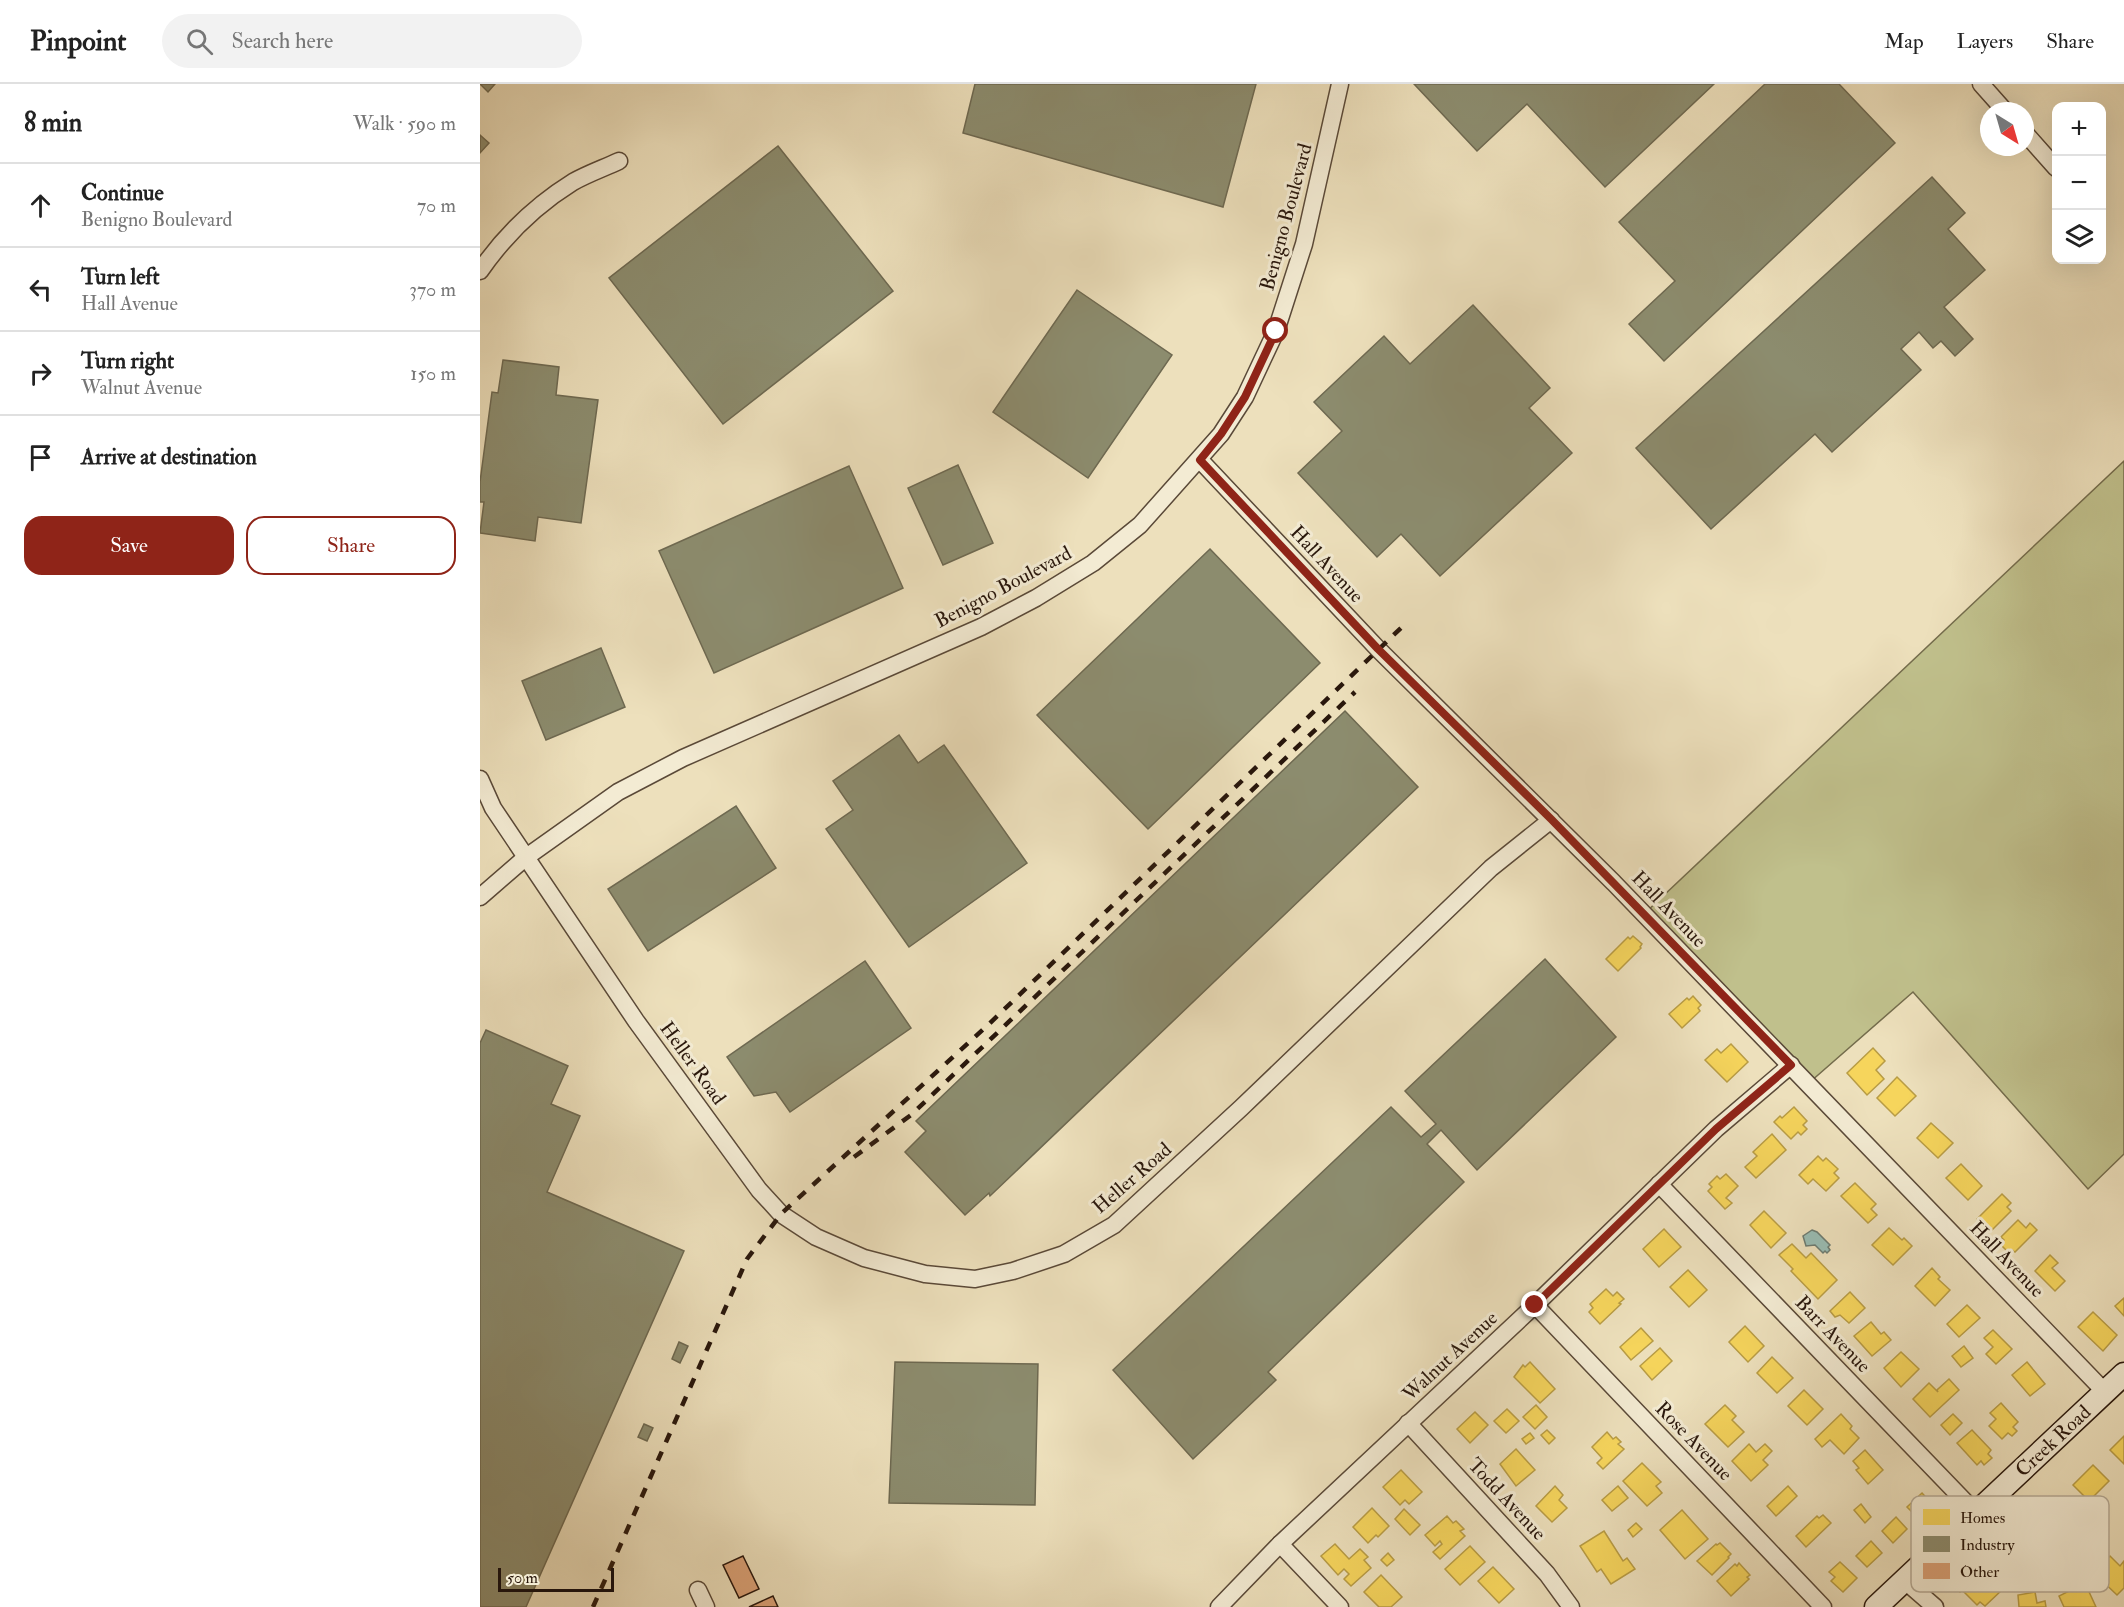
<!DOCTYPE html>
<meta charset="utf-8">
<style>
body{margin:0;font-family:"IM FELL Double Pica",serif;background:#f2f2f2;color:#222}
.controls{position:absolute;right:18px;top:18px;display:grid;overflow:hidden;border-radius:12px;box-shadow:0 6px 24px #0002}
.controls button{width:54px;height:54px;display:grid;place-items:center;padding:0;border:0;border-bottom:2px solid #e0e0e0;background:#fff;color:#222;font:30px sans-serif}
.compass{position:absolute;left:1500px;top:18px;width:54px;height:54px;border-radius:50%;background:#fff;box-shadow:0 6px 24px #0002;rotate:143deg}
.scale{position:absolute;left:18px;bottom:15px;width:116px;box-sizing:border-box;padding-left:6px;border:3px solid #29170c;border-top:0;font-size:16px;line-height:21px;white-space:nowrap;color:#29170c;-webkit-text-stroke:4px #f3ebd3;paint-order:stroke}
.stop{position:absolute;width:18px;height:18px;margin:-14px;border:4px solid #8f2418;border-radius:50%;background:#fff}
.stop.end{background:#8f2418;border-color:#fff;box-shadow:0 2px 6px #0008}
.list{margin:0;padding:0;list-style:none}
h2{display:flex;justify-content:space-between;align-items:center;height:78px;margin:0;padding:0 24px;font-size:26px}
h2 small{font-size:20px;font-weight:400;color:#767676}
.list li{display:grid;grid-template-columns:39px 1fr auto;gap:18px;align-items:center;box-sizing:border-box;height:84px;padding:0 24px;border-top:2px solid #e0e0e0}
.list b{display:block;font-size:22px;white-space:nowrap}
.list p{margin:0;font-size:20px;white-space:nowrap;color:#767676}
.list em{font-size:20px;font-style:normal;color:#767676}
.actions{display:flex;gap:12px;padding:18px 24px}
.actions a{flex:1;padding:14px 0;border:2px solid #8f2418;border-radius:18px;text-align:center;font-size:21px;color:#8f2418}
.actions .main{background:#8f2418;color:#fff}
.icon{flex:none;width:33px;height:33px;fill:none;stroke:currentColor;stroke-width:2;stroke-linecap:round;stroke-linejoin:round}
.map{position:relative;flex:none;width:1644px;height:1523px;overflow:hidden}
header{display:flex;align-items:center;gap:36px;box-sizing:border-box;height:84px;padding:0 30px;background:#fff;border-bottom:2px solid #e0e0e0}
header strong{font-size:28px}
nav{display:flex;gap:33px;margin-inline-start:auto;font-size:21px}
.search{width:420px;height:54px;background:#f2f2f2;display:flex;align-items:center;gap:15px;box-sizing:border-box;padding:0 21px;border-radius:33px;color:#767676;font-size:22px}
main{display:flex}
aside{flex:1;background:#fff}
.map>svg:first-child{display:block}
.green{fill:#c0c08c;stroke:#746c4c;stroke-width:1.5}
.water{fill:#99bdb4;stroke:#6c7b71;stroke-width:1.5}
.homes{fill:#f6d55c;stroke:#b89c44;stroke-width:1.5}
.industry{fill:#8c8c6e;stroke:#6e6951;stroke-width:1.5}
.building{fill:#dba277;stroke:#29170c;stroke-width:1.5}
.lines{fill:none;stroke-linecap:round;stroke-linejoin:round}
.minor-casing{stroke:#5a4938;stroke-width:19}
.secondary-casing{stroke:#29170c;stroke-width:25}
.minor{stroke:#f3ebd3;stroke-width:16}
.secondary{stroke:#f3ebd3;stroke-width:22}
.rail{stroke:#29170c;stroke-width:4.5;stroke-dasharray:10 10;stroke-linecap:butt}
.route{stroke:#8f2418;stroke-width:8}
.labels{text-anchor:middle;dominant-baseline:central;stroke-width:6;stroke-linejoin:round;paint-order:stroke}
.street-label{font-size:20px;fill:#29170c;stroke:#f3ebd3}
.key{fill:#f3ebd3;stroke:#b6ab97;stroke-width:1.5}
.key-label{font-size:16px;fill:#29170c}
</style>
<header>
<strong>Pinpoint</strong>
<div class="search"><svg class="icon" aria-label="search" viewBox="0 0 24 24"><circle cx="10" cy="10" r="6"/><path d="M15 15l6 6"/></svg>Search here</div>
<nav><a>Map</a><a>Layers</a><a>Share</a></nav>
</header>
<main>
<aside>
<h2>8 min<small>Walk · 590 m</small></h2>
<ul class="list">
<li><svg class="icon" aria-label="ahead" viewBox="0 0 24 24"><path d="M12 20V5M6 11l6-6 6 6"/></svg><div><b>Continue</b><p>Benigno Boulevard</p></div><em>70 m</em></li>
<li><svg class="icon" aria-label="left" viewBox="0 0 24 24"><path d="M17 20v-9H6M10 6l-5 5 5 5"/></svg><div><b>Turn left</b><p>Hall Avenue</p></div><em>370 m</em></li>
<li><svg class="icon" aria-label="right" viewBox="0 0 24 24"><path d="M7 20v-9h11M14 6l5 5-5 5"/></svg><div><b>Turn right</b><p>Walnut Avenue</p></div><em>150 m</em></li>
<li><svg class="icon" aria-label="arrive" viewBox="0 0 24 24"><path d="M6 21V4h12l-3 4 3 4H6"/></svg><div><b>Arrive at destination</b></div></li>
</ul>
<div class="actions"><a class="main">Save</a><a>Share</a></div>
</aside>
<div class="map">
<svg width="1644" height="1523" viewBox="0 0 1644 1523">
<rect width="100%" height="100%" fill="#ede0bc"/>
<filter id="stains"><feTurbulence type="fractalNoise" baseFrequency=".00333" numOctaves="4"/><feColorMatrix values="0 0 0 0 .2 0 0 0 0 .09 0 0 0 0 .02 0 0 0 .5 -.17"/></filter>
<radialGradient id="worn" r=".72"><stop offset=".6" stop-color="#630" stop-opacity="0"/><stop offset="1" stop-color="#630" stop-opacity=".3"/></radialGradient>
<path class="green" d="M1644,377V1070L1608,1105L1433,908L1330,998L1164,830Z"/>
<path class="water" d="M1332,1146L1337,1148L1350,1161L1348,1163L1350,1166L1347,1169L1345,1167L1343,1169L1335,1161L1326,1162L1323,1152Z"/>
<g class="homes">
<path d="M1153,852L1162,860L1160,863L1161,864L1138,887L1126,875L1148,853L1150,855Z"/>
<path d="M1213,912L1221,921L1218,924L1220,927L1202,944L1189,930L1207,914L1209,916Z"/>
<path d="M1251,960L1268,978L1247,998L1225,976L1237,965L1241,969Z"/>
<path d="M1393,964L1405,977L1396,986L1404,995L1387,1011L1367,989Z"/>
<path d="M1417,993L1436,1012L1415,1032L1397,1014Z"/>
<path d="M1314,1023L1327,1037L1323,1041L1327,1045L1321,1051L1318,1048L1311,1055L1294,1038L1300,1032L1302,1034Z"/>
<path d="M1451,1039L1473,1059L1458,1074L1437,1054Z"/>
<path d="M1292,1050L1306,1066L1276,1094L1265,1083L1277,1072L1273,1068Z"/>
<path d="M1338,1072L1343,1077L1346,1074L1358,1085L1354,1089L1359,1094L1346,1107L1333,1095L1328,1100L1319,1091Z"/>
<path d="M1481,1080L1502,1102L1488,1116L1466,1094Z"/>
<path d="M1246,1090L1258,1102L1246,1114L1252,1119L1245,1125L1228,1107L1232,1103L1229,1100L1237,1092L1240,1095Z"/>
<path d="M1375,1099L1396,1120L1391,1125L1397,1131L1388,1139L1361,1112Z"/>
<path d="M1522,1110L1531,1119L1527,1123L1531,1127L1510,1148L1497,1135Z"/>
<path d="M1284,1127L1306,1149L1291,1164L1270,1141Z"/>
<path d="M1538,1136L1546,1144L1550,1139L1557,1146L1535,1168L1532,1166L1529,1169L1520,1160L1524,1156L1521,1153Z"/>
<path d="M1409,1144L1422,1156L1424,1154L1432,1162L1413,1181L1392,1161Z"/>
<path d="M1184,1145L1201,1163L1179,1183L1163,1165Z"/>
<path d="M1312,1160L1326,1174L1331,1169L1357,1196L1338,1215L1311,1187L1313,1185L1299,1171Z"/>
<path d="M1570,1171L1578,1179L1572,1184L1585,1197L1575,1207L1555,1187Z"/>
<path d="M1452,1184L1460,1193L1458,1195L1470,1206L1455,1222L1435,1202Z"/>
<path d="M1208,1186L1227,1206L1209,1223L1190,1203Z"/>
<path d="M1126,1205L1133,1212L1137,1208L1144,1215L1139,1219L1141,1220L1120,1240L1109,1228L1113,1224L1110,1220Z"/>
<path d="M1370,1208L1385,1224L1369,1239L1360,1231L1355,1233L1350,1227Z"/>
<path d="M1644,1214V1232L1635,1222Z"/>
<path d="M1487,1221L1500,1234L1479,1253L1467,1240Z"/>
<path d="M1613,1228L1637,1251L1623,1267L1598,1243Z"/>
<path d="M1391,1238L1401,1250L1404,1248L1411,1256L1392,1272L1374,1252Z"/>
<path d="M1265,1242L1284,1262L1268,1278L1249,1258Z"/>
<path d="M1161,1244L1173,1257L1151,1276L1140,1263Z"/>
<path d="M1513,1246L1532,1265L1516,1280L1506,1270L1513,1263L1504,1254Z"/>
<path d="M1484,1262L1493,1274L1481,1283L1472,1272Z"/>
<path d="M1180,1264L1192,1277L1172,1296L1160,1282Z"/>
<path d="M1421,1268L1439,1285L1421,1303L1404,1284Z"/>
<path d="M1292,1273L1313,1294L1297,1309L1277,1289Z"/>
<path d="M1050,1278L1075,1305L1060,1319L1034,1293L1043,1281L1045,1283Z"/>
<path d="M1547,1278L1565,1300L1550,1312L1532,1291Z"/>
<path d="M1469,1295L1479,1306L1450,1333L1433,1315L1449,1299L1458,1308L1457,1306Z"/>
<path d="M1324,1306L1343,1325L1327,1341L1308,1322Z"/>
<path d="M1521,1319L1538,1338L1533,1343L1537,1347L1532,1352L1528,1349L1522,1355L1509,1342L1516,1335L1510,1329Z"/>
<path d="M1056,1321L1067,1333L1055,1345L1043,1333Z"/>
<path d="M1245,1321L1256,1332L1252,1336L1264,1348L1248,1363L1225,1340Z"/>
<path d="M1027,1325L1039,1337L1026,1349L1014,1337Z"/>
<path d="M995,1328L1008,1341L990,1359L977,1345Z"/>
<path d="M1361,1330L1372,1342L1370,1345L1379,1354L1364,1370L1350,1356L1342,1363L1335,1355Z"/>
<path d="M1473,1330L1482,1339L1470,1351L1461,1341Z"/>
<path d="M1067,1346L1075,1354L1069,1360L1061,1351Z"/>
<path d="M1492,1346L1511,1366L1508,1370L1512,1374L1504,1381L1501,1377L1497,1381L1477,1359Z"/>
<path d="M1127,1348L1133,1355L1136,1353L1141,1358L1138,1360L1144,1365L1123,1385L1117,1379L1122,1374L1112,1363Z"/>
<path d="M1050,1349L1054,1354L1046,1360L1042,1355Z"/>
<path d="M1644,1352V1380L1630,1366Z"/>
<path d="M1269,1360L1276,1368L1285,1360L1292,1367L1283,1376L1288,1381L1271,1397L1252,1377Z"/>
<path d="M1036,1365L1055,1386L1036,1402L1020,1380Z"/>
<path d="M1385,1366L1403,1386L1388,1400L1376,1386L1379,1384L1373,1377Z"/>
<path d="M1162,1379L1181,1398L1176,1402L1182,1409L1167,1422L1143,1397Z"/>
<path d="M1613,1381L1629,1397L1609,1417L1593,1401Z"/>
<path d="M921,1386L942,1408L929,1420L925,1416L920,1421L903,1403Z"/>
<path d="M1075,1402L1083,1411L1079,1416L1087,1424L1072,1438L1056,1422Z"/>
<path d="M1138,1402L1148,1414L1132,1427L1122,1416Z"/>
<path d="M1308,1402L1317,1412L1296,1432L1287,1422Z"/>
<path d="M1442,1409L1453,1421L1439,1435L1427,1423Z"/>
<path d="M1381,1420L1391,1433L1385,1439L1374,1426Z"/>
<path d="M892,1424L909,1442L898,1453L896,1451L888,1459L873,1443Z"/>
<path d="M924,1425L940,1441L930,1451L915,1435Z"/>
<path d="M1202,1426L1228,1455L1205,1475L1180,1446Z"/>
<path d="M1343,1431L1351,1439L1326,1463L1316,1452L1337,1432L1339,1434Z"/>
<path d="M967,1432L973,1439L976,1437L984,1445L980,1447L985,1452L960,1475L953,1468L962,1460L960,1457L955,1462L945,1451Z"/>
<path d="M1416,1433L1427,1445L1413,1459L1402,1447Z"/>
<path d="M1156,1439L1162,1445L1153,1453L1148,1446Z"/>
<path d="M1124,1447L1143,1477L1147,1474L1155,1485L1131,1500L1121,1485L1117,1488L1100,1462Z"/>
<path d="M1391,1457L1402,1469L1387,1483L1376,1472Z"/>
<path d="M1240,1459L1251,1470L1248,1473L1249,1474L1232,1491L1217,1477L1236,1460L1237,1461Z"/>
<path d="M855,1460L869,1475L880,1465L888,1473L884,1476L891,1484L871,1502L864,1495L869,1490L864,1485L858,1491L841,1472Z"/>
<path d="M990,1462L1005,1478L980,1501L965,1485Z"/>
<path d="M908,1469L914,1476L907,1482L901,1476Z"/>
<path d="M1630,1472L1640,1482L1644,1477V1504L1637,1511L1614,1489Z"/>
<path d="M1360,1478L1377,1494L1363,1508L1351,1497L1355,1493L1349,1488Z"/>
<path d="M1259,1479L1270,1491L1267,1493L1269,1495L1251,1512L1237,1497L1255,1480L1257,1482Z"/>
<path d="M1013,1483L1034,1505L1019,1519L998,1497Z"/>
<path d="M1504,1484L1523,1505L1505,1522L1500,1518L1497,1521L1482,1506L1480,1508L1472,1500L1484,1488L1492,1496Z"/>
<path d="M901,1491L922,1513L911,1523H899L884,1508Z"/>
<path d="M1605,1499L1616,1523H1584L1579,1512Z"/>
<path d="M1555,1508L1557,1519L1565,1517L1566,1523H1539L1538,1511Z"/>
</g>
<g class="industry">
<path d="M0,0H15L8,8Z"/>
<path d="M495,0H776L743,123L483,49Z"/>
<path d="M934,0H1234L1125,103L1047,20L997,67Z"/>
<path d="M1285,0H1359L1415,59L1184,277L1149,240L1195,197L1139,138Z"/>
<path d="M0,51L9,59L0,69Z"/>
<path d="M298,62L413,207L243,340L129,194Z"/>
<path d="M1452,93L1485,129L1468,145L1505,186L1464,223L1493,255L1475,272L1461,257L1453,264L1439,248L1421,265L1441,286L1352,368L1335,350L1231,445L1156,364Z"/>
<path d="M597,206L692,271L608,394L513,328Z"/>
<path d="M993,221L1070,304L1049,324L1092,369L960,492L921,450L897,473L818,389L862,347L834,318L904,252L930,280Z"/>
<path d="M23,276L79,283L76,311L118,316L101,439L58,433L55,457L0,449L4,418H0V398L12,308L18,309Z"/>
<path d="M478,381L513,459L463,481L428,404Z"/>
<path d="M369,382L423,504L234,589L179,467Z"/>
<path d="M730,465L840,579L668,745L557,631Z"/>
<path d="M121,564L145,623L66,656L42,597Z"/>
<path d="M865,627L938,703L510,1112L509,1109L485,1131L425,1068L446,1047L436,1037Z"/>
<path d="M419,651L438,679L464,661L547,779L429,863L346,745L373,726L353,697Z"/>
<path d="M256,722L296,784L168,867L128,805Z"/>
<path d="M1065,875L1136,953L997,1086L961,1046L947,1060L984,1098L788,1288L796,1296L713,1375L633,1286L911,1023L941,1053L956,1040L925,1007Z"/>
<path d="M385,877L431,944L310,1028L296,1008L274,1012L247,973Z"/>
<path d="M6,946L88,982L71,1020L100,1032L67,1108L204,1167L46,1523H0V959Z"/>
<path d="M199,1258L208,1262L200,1279L192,1275Z"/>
<path d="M415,1278L558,1280L555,1421L409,1419Z"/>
<path d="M164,1340L173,1344L167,1357L158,1353Z"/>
</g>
<g class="building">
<path d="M263,1472L279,1505L259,1514L243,1481Z"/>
<path d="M293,1512L298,1523H269Z"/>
</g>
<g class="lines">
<g class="minor-casing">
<g id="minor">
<path d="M1501,0L1525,27"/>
<path d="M1545,49L1576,84"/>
<path d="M0,187C25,151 56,121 93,98C107,90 124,84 139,77"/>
<path d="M720,376L898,565L1134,799L1625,1308"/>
<path d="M0,695L13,724L156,937L279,1106L301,1130L336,1153L384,1174L445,1190L495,1195L533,1187L584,1170L634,1141L761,1024L1011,784L1071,736"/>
<path d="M0,813L45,774L138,708L203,674L501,543L556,514L613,479L660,441L741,350L765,313L796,247L824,160L860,0"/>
<path d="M1179,1100L1496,1429"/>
<path d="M1055,1221L1343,1523"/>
<path d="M928,1339L1067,1490L1091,1523"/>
<path d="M800,1460L860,1523"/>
<path d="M1424,1496L1455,1523"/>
<path d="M218,1506L226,1523"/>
<path d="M739,1523L800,1460L1055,1221L1236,1045L1311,981"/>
</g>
</g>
<g class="secondary-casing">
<path id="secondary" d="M1396,1523L1644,1290"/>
</g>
<use href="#minor" class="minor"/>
<use href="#secondary" class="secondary"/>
<g class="rail">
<path d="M374,1073L431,1031L875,608"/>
<path d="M113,1523L267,1175L301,1130L509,940L924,541"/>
</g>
</g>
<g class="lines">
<path class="route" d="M796,247L765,313L741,350L720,376L898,565L1071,735L1311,981L1236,1045L1055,1221"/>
</g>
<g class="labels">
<g class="street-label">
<text transform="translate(806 133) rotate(-75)">Benigno Boulevard</text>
<text transform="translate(847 480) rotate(47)">Hall Avenue</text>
<text transform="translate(523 503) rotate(-28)">Benigno Boulevard</text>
<text transform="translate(1189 825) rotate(46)">Hall Avenue</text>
<text transform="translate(213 979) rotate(54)">Heller Road</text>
<text transform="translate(652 1094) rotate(-41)">Heller Road</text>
<text transform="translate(1527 1175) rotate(46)">Hall Avenue</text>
<text transform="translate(1353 1250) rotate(46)">Barr Avenue</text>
<text transform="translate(970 1272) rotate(-43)">Walnut Avenue</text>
<text transform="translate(1214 1357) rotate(46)">Rose Avenue</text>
<text transform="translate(1573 1357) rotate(-43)">Creek Road</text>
<text transform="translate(1027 1415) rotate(47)">Todd Avenue</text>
</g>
</g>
<rect x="1431" y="1412" width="198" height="96" rx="9" class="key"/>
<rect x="1443" y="1425" width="27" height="16" fill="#f6d55c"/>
<rect x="1443" y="1452" width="27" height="16" fill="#8c8c6e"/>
<rect x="1443" y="1479" width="27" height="16" fill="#dba277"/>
<g class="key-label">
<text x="1480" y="1439">Homes</text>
<text x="1480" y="1466">Industry</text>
<text x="1480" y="1493">Other</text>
</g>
<rect width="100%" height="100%" filter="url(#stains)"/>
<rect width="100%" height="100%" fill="url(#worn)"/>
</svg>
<div class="controls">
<button>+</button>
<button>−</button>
<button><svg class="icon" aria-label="layers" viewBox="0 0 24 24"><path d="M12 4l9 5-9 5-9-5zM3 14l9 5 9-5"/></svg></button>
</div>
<svg class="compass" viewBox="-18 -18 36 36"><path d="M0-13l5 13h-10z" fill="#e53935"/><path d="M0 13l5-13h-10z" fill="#767676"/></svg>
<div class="scale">50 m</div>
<div class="stop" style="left:796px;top:247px"></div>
<div class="stop end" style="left:1055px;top:1221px"></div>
</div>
</main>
